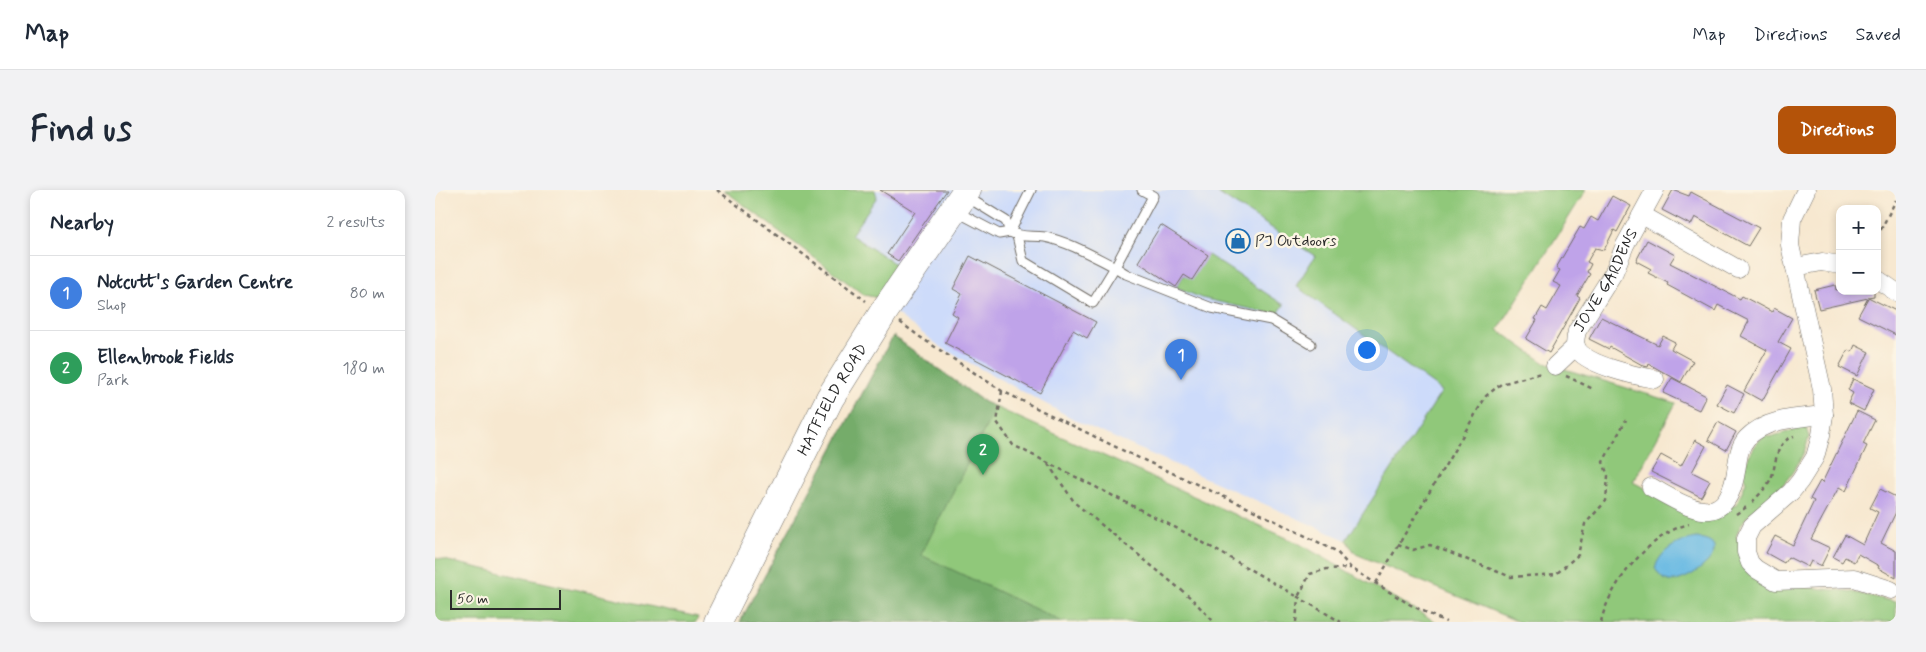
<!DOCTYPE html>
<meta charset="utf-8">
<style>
body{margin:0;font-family:Mynerve,sans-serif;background:#f2f2f3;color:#1f2937}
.controls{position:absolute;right:15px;top:15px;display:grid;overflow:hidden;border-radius:10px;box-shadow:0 2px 8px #0003}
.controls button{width:45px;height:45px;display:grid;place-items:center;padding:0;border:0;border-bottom:1px solid #e0e1e3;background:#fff;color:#1f2937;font:25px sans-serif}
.scale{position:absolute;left:15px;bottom:12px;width:111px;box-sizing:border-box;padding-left:5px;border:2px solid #2b2b2b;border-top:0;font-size:14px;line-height:18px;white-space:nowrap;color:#2b2b2b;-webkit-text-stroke:4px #fcf5e5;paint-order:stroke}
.you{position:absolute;left:931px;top:159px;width:18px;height:18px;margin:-12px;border:4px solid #fff;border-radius:50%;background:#1a73e8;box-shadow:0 0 0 8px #1a73e833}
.badge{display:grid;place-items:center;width:32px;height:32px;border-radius:50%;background:#b45309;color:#fff;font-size:16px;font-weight:700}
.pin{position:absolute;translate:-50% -41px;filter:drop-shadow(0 1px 2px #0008)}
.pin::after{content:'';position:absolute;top:26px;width:18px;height:15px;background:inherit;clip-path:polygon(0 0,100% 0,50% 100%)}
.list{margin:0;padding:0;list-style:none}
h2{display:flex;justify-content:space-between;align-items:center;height:65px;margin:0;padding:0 20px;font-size:21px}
h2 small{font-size:16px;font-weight:400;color:#747a83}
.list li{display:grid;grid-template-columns:32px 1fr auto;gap:15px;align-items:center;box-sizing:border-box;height:75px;padding:0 20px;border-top:1px solid #e0e1e3}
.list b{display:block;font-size:19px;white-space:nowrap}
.list p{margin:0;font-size:16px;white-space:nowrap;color:#747a83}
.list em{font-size:16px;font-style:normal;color:#747a83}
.map{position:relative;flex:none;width:1461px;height:432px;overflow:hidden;border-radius:10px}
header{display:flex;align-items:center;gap:30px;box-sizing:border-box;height:70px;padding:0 25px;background:#fff;border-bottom:1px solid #e0e1e3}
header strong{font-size:24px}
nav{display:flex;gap:28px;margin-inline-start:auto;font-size:18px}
.intro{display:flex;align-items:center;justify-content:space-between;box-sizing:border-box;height:120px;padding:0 30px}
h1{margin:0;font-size:35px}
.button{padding:12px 22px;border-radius:10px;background:#b45309;color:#fff;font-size:18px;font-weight:700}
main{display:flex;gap:30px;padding:0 30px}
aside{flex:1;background:#fff;border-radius:10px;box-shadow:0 2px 8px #0003}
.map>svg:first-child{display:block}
.built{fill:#cddbfa}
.green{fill:#90c87a;stroke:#5e7a52}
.forest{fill:#74ac6a;stroke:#506c4a}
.water{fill:#67b9e3;stroke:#497287}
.building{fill:#bfa3e9}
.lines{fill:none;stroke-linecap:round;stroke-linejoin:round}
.service-casing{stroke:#726d65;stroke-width:11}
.minor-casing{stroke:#726d65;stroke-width:19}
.primary-casing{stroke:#726d65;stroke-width:29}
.path{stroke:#726d65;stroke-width:2.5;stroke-dasharray:4 4;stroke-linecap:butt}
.service{stroke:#fff;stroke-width:9}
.minor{stroke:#fff;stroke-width:18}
.primary{stroke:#fff;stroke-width:28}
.labels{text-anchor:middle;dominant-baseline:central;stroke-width:5;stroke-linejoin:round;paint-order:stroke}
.poi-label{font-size:16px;fill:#2b2b2b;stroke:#fcf5e5;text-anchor:start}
.street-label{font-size:16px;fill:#2b2b2b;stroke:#fcf5e5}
</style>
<header>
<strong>Map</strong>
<nav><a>Map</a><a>Directions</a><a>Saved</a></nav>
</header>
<div class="intro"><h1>Find us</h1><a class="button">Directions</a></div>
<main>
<aside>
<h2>Nearby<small>2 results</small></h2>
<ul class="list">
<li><span class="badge" style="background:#3f7fe0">1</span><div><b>Notcutt's Garden Centre</b><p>Shop</p></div><em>80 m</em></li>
<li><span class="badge" style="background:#2e9e5b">2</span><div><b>Ellenbrook Fields</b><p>Park</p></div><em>180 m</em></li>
</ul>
</aside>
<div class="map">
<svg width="1461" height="432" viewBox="0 0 1461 432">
<rect width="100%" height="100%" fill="#fcf5e5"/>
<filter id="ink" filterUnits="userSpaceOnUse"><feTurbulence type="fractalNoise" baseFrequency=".02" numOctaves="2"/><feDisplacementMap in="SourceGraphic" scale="10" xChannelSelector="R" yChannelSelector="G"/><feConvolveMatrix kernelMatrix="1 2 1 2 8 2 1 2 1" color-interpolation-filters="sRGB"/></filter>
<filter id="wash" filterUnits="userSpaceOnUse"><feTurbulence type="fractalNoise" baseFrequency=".0096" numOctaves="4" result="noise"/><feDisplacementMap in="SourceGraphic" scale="20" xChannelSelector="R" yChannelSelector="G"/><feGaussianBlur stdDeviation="1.12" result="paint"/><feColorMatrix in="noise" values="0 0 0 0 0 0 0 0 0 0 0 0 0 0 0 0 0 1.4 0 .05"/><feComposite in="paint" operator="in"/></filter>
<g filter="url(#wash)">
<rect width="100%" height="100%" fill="#f7e8d0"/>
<path class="built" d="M360,0H778L880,66L861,96L1007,201L911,350L648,234L507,158L459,122L444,108L429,105L338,36Z"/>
<g class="green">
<path d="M289,0H440L442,7L416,45L465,77L444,108L429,105Z"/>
<path d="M778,0H1151L1063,140L1110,173L1241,213L1198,292L1260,325L1301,315L1311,292C1304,277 1319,256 1329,245L1334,247L1360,240L1363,233L1370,235L1374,247C1370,264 1359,282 1347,296C1332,313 1306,323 1301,348L1305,350L1306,366L1370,397L1413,401L1461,412V432H1084L921,364L911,350L1007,201L861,96L880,66Z"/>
<path d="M773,65L849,115L842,125L766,108L741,97L749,85Z"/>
<path d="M458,146L549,212L863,353L1001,432H305Z"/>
<path d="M0,368L263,427L261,432H0Z"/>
</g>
<path class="forest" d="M458,146L549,212L561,217L486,365L628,432H305Z"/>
<path class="water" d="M1261,348C1307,351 1254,395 1234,391C1226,389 1223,383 1220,378C1226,359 1244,351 1261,348Z"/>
<g id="blocks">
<g class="building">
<path d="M445,0H512L463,71L452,64L480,22Z"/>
<path d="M1238,0L1254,6L1256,2L1324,38L1313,56L1260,27L1256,35L1227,20Z"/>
<path d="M1177,6L1196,16L1182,42L1179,40L1169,60L1160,58L1152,72L1156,74L1152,82L1155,84L1142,106L1145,108L1114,163L1091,149L1102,130L1100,129L1107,117L1112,120L1126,96L1118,92L1125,80L1121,78L1145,37L1149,39L1156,27L1163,31Z"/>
<path d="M726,35L773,65L757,90L749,85L741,97L703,72Z"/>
<path d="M1212,50L1240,65L1235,73L1305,109L1307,106L1337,122L1339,118L1357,128L1343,152L1356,159L1327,211L1309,201L1332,160L1306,146L1314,131L1283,115L1280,121L1232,95L1233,93L1213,83L1216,79L1201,71Z"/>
<path d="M535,66L661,132L652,148L638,140L605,203L510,153L523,127L517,123L527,104L518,99Z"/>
<path d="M1400,95L1401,100L1405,99V101H1439V106L1433,107L1461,121V145L1423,126L1433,108L1384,119L1379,100Z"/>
<path d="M1166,127L1223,155L1228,146L1240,152L1236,159L1258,171L1246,192L1214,174L1213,177L1209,176L1175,157L1174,159L1154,149Z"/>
<path d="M1420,155L1434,162L1422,186L1404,177L1413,160L1417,162Z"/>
<path d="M1237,188L1271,206L1264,220L1228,203Z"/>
<path d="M1418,189L1439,199L1429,221L1413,213L1418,203L1413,200Z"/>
<path d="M1292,195L1309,204L1299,223L1282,214Z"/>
<path d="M1422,221L1440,230L1428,254L1432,256L1411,301L1404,297L1376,349L1395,358L1386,376L1376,371L1373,377L1353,367L1349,373L1331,363L1340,346L1358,355L1379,311L1375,309L1385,291L1387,293Z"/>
<path d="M1283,232L1301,242L1291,260L1273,250Z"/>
<path d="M1260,250L1271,256L1257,282L1275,291L1266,307L1216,282L1226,265L1246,276Z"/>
<path d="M1445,299L1461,307V322L1446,353L1461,361V388L1443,378L1444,376L1423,364L1419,372L1410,367L1407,372L1398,367L1410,345L1428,355L1443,322L1435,318Z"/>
</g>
</g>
</g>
<g filter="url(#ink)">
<use href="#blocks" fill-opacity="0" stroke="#726d65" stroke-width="1"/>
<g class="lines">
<g class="service-casing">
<g id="service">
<path d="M532,7L571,31L575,42"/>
<path d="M522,22L564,44L575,42C586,48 597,45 610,47C634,52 658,66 680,77L718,6L707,0"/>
<path d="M575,42L596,0"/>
<path d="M582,46L588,71L658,113L680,77L691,84L777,118L836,130L876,154"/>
</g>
</g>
<g class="minor-casing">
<g id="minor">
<path d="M1371,0L1357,29L1355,55L1387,199L1389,225L1386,245L1380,267L1365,291L1356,302L1317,336L1311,348V362L1315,373L1321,379L1341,391L1419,388L1456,400"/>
<path d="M1207,25L1303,79"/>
<path d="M1360,77L1387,72L1405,75"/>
<path d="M1442,89L1461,102"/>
<path d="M1120,176L1141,156"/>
<path id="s1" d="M1220,189C1202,186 1149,175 1141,157C1139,152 1141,146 1142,141L1179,82L1190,55L1220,0"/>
<path d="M1216,297C1248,314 1288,344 1300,287C1303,273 1302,259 1312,248C1331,228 1364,228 1389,225"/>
</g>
</g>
<g class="primary-casing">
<g id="primary">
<path id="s2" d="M283,432L395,208L450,120L532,0"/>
</g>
</g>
<g class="path">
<path d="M282,0L431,111"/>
<path d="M1442,47L1461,10"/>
<path d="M465,132L485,147L567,201L689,261L818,320L901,361L916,378L974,414L1011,432"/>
<path d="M1131,186L1158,199"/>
<path d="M567,201L562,232L578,255L753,344L863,407L875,384L892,379L916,378"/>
<path d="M613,274L640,313L756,408L779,432"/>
<path d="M1317,312C1324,305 1333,296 1337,286C1342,270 1340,253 1359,246"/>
<path d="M1301,324L1313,316"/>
<path d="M963,354L978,360L995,355L1076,387L1121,384L1143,365L1150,334L1171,311L1173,286L1168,272L1191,230"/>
<path d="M941,393L1051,206L1066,194L1106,183"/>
<path d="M861,432L863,407L906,432"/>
<path d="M1166,432C1174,394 1216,343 1254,334"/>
</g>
<use href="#service" class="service"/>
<use href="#minor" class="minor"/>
<use href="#primary" class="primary"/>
</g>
</g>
<defs>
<g id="shop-ring" transform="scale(1.25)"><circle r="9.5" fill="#fcf5e5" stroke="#1f6fb2" stroke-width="1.5"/><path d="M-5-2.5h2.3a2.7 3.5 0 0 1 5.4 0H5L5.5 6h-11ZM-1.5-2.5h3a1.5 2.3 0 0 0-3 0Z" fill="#1f6fb2"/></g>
</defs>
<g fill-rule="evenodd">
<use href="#shop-ring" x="803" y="51"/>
</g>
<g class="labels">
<g class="poi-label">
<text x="820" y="51">PJ Outdoors</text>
</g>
<g class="street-label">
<text stroke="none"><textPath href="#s1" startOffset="162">JOVE GARDENS</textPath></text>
<text stroke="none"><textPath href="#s2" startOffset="250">HATFIELD ROAD</textPath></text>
</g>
</g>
</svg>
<div class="controls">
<button>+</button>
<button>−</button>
</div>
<div class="scale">50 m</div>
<div class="you"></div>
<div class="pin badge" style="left:746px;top:190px;background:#3f7fe0">1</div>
<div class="pin badge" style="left:548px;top:285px;background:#2e9e5b">2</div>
</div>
</main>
